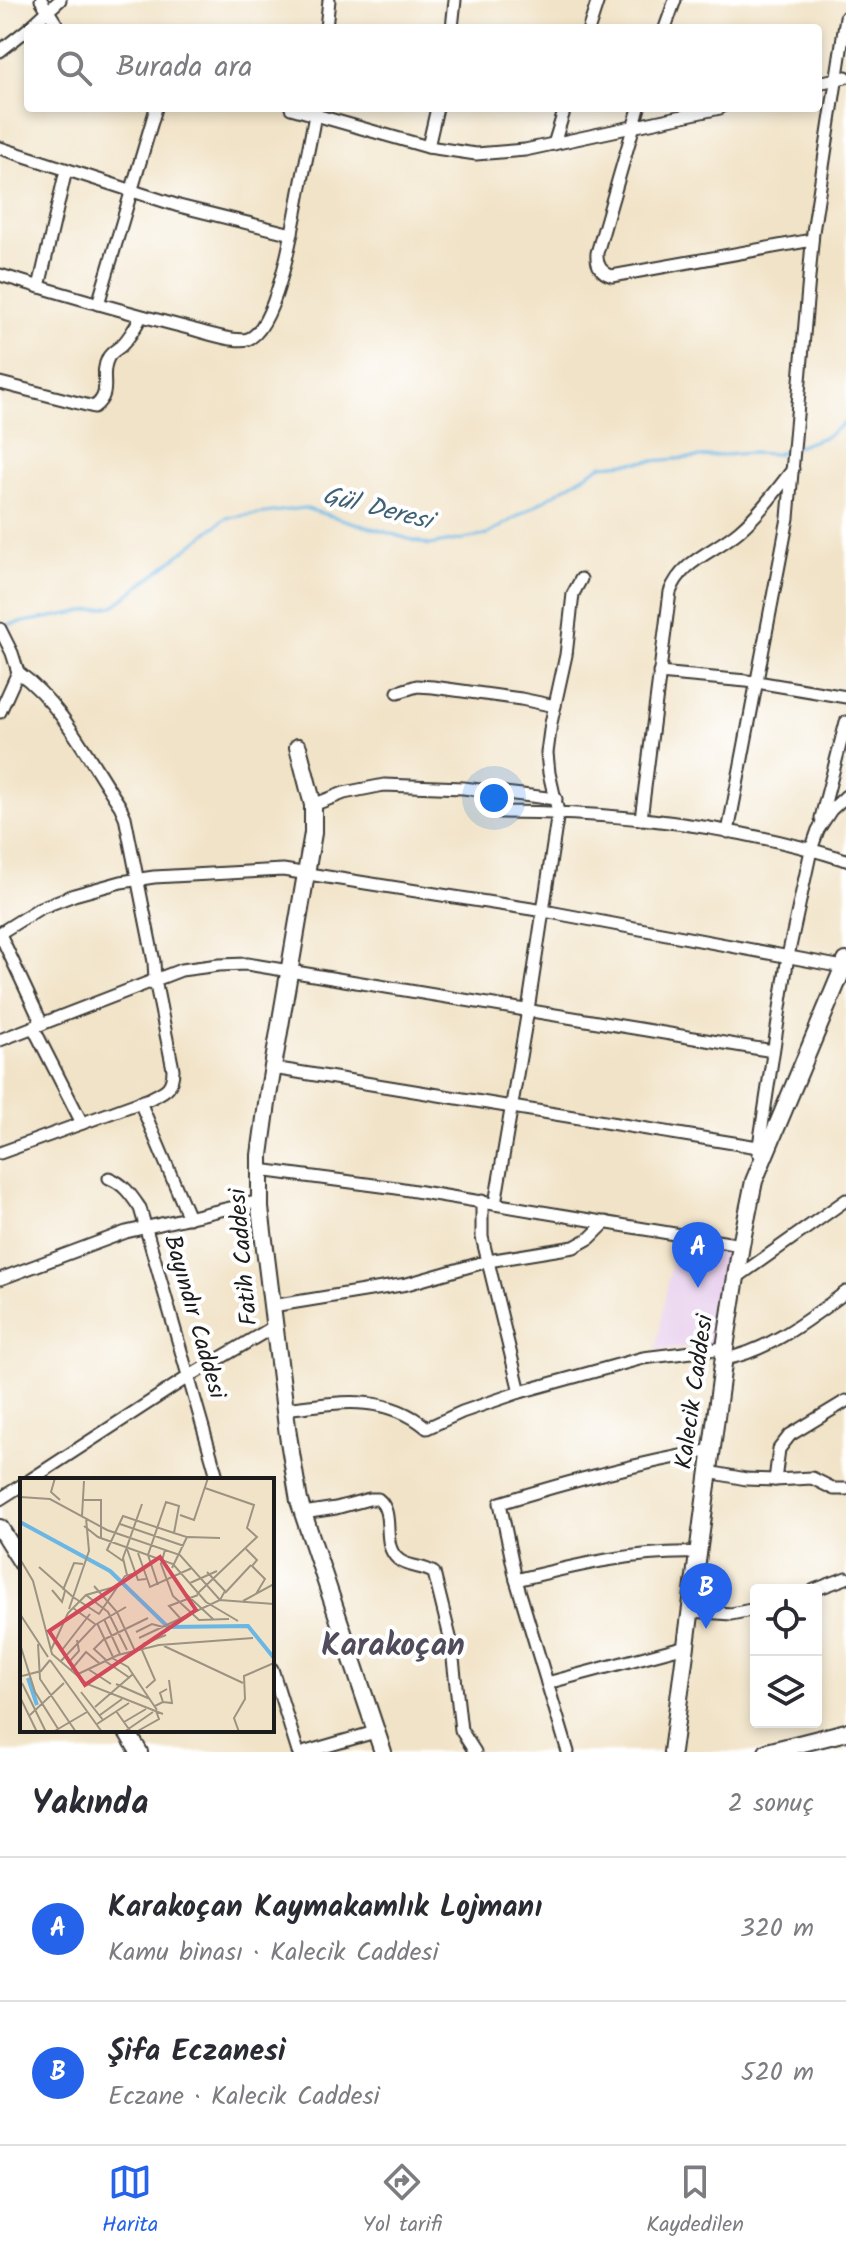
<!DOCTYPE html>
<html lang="tr">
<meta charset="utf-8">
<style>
body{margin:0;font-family:Kalam,sans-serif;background:#f2f2f3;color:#2b2b33}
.controls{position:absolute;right:24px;bottom:24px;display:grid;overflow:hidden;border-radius:8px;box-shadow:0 4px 12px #0003}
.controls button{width:72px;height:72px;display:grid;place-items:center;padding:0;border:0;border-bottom:2px solid #e1e1e2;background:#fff;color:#2b2b33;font:40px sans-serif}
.you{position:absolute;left:494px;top:798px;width:28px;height:28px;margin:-20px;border:6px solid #fff;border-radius:50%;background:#1a73e8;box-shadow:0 0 0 12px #1a73e833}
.badge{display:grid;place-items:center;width:52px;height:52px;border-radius:50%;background:#2563eb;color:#fff;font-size:26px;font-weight:700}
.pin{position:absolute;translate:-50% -66px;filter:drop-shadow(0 2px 4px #0008)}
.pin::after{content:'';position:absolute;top:42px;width:28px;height:24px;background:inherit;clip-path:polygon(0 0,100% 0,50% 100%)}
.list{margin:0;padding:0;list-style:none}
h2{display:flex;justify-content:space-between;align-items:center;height:104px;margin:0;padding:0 32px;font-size:34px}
h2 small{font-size:26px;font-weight:400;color:#7c7c81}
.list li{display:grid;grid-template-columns:52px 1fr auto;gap:24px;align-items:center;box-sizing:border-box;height:144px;padding:0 32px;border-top:2px solid #e1e1e2}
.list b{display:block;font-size:30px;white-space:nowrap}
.list p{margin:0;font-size:26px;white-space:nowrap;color:#7c7c81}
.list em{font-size:26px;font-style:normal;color:#7c7c81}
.icon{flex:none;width:44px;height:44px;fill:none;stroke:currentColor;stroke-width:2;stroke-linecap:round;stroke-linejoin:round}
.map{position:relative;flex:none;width:846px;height:1752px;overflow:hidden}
.search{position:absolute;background:#fff;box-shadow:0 4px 12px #0003;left:24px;right:24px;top:24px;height:88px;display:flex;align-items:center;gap:20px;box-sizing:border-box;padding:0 28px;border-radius:8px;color:#7c7c81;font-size:30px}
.sheet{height:392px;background:#fff}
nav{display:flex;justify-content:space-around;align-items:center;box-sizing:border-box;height:112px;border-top:2px solid #e1e1e2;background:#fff;font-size:22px;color:#7c7c81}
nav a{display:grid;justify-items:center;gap:4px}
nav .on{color:#2563eb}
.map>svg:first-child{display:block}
.built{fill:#e9d2ee}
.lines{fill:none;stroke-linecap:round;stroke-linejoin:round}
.stream{stroke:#6ab6e4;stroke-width:3}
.street-casing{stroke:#3c3a36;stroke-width:15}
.secondary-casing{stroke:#3c3a36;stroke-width:20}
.street{stroke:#fff;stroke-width:11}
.secondary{stroke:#fff;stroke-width:16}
.labels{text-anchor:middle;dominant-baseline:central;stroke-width:8;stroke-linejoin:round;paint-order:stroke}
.street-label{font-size:24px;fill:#1c1c1c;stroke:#fff}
.water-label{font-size:26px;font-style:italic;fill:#3f6176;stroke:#fff}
.district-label{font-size:32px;font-weight:bold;fill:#504c5c;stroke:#fff}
.inset-river{fill:none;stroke:#6ab6e4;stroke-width:4}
.inset-road{fill:none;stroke:#9c9383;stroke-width:2}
.view{fill:#d1495b;fill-opacity:0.15;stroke:#d1495b;stroke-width:4}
.inset-edge{fill:none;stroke:#1c1c1c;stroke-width:4}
</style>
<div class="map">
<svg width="846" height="1752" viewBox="0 0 846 1752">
<rect width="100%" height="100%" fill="#fff"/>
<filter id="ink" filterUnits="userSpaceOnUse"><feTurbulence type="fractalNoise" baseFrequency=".0125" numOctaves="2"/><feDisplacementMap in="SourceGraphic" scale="16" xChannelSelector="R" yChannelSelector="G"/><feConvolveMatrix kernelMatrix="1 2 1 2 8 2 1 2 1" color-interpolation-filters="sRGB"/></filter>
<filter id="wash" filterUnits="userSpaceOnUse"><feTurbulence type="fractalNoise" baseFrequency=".006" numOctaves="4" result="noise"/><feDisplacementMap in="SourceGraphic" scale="32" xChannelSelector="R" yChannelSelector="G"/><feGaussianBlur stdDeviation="1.8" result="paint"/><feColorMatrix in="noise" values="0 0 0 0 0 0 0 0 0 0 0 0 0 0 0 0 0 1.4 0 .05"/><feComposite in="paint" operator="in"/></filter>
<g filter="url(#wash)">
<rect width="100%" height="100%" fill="#f1e3c7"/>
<path class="built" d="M675,1240L726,1249L733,1257L720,1344L656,1350Z"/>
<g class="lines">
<g class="stream">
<path d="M796,447L827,436L846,422"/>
<path d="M1,626L114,606L226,518L304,508L429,545L487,535L602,465L750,453L776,454L789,449"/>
</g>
</g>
</g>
<g filter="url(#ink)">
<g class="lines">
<g class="street-casing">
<g id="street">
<path d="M41,0L59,28"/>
<path d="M29,28L60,0"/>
<path d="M326,28L329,0"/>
<path d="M452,28L455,0"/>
<path d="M589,28L598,0"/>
<path d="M665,28L675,0"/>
<path d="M0,51L28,29"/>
<path d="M818,83L846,77"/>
<path d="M291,108L428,147L476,154L525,150L720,108"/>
<path d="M639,108L597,253C596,265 601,273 612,276L812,240"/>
<path d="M554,144L565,108"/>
<path d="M428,147L437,108"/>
<path d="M0,148L179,206L292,234"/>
<path d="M0,275C63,294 125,312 188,328C203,332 234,343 248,339C278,328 295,216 301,186C306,160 312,134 316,108"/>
<path d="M39,287L66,170"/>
<path d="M98,304L156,108"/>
<path d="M0,383L94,407C114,392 98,377 108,358C111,352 118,349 122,345C130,337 136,326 141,317"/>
<path d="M0,629L12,653L18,672L0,712"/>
<path d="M659,673L757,682L846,697"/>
<path d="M398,692L417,686L433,687L521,699L555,706"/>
<path d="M313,805L344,793L384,785L463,788L556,799"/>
<path d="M500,812C616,812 735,825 846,860"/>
<path d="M821,818L846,722"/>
<path d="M641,819L670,592C682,560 713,553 739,531C760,513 776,491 793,469"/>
<path d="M728,832L788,518L813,232L846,17"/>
<path d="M0,933L40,908L74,895L121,882L154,877L283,870L544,911L843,967"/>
<path d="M0,934L42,1024"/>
<path d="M33,1027L82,1123"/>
<path d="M0,1040L181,970L219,965L247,964L773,1051"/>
<path d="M273,1068L758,1147"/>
<path d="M140,1102L189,1218"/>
<path d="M758,1152L788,956L811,850L818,830L831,810L846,796"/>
<path d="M0,1153L149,1099C165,1091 173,1089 173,1069L155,980L154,962L125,817L120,806C89,760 63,705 18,672"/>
<path d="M260,1170L397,1188L741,1245"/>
<path d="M109,1178C124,1184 131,1195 140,1208L218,1480"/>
<path d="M482,1201V1237L520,1392L643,1358L725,1348"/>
<path d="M495,1204L528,1010L558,812L549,773L547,753L551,723L566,655L573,594L581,579"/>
<path d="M736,1278L846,1200"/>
<path d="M0,1279L126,1232L260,1201"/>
<path d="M272,1306L407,1284L488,1261L574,1247L590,1238L606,1222"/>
<path d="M724,1359C769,1351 809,1319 846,1292"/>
<path d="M285,1409C334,1403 385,1392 427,1428L462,1412L520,1392"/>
<path d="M709,1472L746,1479L775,1480L812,1478L834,1489H846"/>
<path d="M30,1480L188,1377L275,1326"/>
<path d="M775,1480L779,1449L790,1435L846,1401"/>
<path d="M0,1499L22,1485"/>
<path d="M303,1513L336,1508L369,1499H378C396,1513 380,1544 398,1559C408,1568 423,1565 434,1573L451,1641L461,1730L475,1752"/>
<path d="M516,1580C578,1565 634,1551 698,1553"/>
<path d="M814,1590L846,1578"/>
<path d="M691,1611L731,1614L756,1609"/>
<path d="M272,1669L298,1752"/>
<path d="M547,1683L686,1646"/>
<path d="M306,1752L375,1732"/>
<path d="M568,1752L516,1580L500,1503C570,1481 640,1463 712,1450"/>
</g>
</g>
<g class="secondary-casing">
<g id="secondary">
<path d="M298,747L313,805V833L268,1096L260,1155V1208L288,1435L299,1501L383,1752"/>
<path d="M0,1528L22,1563"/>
<path d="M126,1730L139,1752"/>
<path d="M672,1752L726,1341L741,1245L754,1181L846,961"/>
<path d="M767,1752L846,1732"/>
</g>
</g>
<use href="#street" class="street"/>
<use href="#secondary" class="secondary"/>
</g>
</g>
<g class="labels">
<g class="street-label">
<text transform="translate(244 1257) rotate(-95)">Fatih Caddesi</text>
<text transform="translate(194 1317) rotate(74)">Bayındır Caddesi</text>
<text transform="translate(695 1392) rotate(-82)">Kalecik Caddesi</text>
</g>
<g class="water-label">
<text transform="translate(377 509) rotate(14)">Gül Deresi</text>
</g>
<g class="district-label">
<text x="393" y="1646">Karakoçan</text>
</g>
</g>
<g transform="translate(20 1478)">
<rect width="254" height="254" fill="#f1e3c7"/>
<path class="inset-river" d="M0,44L90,93L148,149L228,148L254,180M8,200L17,227"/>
<path class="inset-road" d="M35,0L31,14L40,22M0,19L30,21L87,52L160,77L200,122L254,126M62,22H81V60M160,37L174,42L188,0M62,38L64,3M100,46L164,68M64,48L78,59L153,86L186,124L218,143M167,59L200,60M107,71L118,102L126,101M226,71L237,82L232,88L245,101L236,116M145,72L141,86L153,118L179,142L209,141M118,75L130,109L172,90M0,81L13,103L32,176L67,206L143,236M103,83L87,72L103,38L154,55M19,89L53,119M107,97L103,80L122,26M170,105L197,93M138,107L128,77L146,24L159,28L154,55L167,59L152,90M74,108L97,134L115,173M32,112L42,124L45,113M43,112L54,85L63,86M205,115L231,87M166,116L193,141M177,116L237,59L227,50L234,27L185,10M66,117L88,134L107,172M53,119L79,136L98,108M223,123L254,106M53,130L75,146M49,131L69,73L66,40M0,136L28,179M160,140L149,128L178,117M84,141L100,176M77,145L93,179M116,154L132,146L143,149M85,160L74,171L86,182M119,160L200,122L205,113L187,94M85,161L128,140M0,166L15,214L40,254M18,166L20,201L56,254M123,166L146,157M144,168L223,205M31,172L48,135L66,117L98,108L105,98L116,95M42,172L70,136M122,172L135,202L126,210M92,180L108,189L137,232M30,182L82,254M85,183L110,200M40,184L75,147L106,129M48,185L59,173L57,162M68,191L91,206M51,192L66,174L79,185M56,197L98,177L139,167L233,160M2,198L21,193L30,182M2,205L26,254M96,206L130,221M61,214L83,242M0,219L17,254M143,224L152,225L149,202M135,228L143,224L140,215L147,211M75,229L113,196M96,233L111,254M10,237L44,205M80,237L102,221M104,244L126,231M77,246L109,225M33,254L67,234M104,254L133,234M116,254L139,241L136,233M219,254L214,240L225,221L224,198L254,185"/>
<path class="view" d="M140,79L176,132L65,207L29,153Z"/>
<rect width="254" height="254" class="inset-edge"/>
</g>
</svg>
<div class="controls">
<button><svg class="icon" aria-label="locate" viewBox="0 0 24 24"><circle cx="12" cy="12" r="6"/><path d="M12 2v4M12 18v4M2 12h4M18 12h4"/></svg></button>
<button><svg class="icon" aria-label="layers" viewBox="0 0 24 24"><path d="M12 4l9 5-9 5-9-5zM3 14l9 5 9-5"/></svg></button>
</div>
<div class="you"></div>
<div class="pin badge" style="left:698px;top:1288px">A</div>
<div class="pin badge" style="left:706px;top:1629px">B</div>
<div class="search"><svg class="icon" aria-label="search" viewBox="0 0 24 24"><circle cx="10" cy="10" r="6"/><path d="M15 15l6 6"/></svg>Burada ara</div>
</div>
<section class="sheet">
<h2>Yakında<small>2 sonuç</small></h2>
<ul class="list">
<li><span class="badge">A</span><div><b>Karakoçan Kaymakamlık Lojmanı</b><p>Kamu binası · Kalecik Caddesi</p></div><em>320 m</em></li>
<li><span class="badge">B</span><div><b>Şifa Eczanesi</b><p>Eczane · Kalecik Caddesi</p></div><em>520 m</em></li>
</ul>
</section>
<nav>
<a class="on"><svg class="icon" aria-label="map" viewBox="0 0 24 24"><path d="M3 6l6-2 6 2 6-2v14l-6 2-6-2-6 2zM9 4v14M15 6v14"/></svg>Harita</a>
<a><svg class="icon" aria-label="directions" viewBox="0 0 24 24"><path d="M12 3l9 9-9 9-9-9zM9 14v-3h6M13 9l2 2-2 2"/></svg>Yol tarifi</a>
<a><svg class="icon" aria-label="saved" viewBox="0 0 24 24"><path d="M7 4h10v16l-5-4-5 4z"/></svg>Kaydedilen</a>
</nav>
